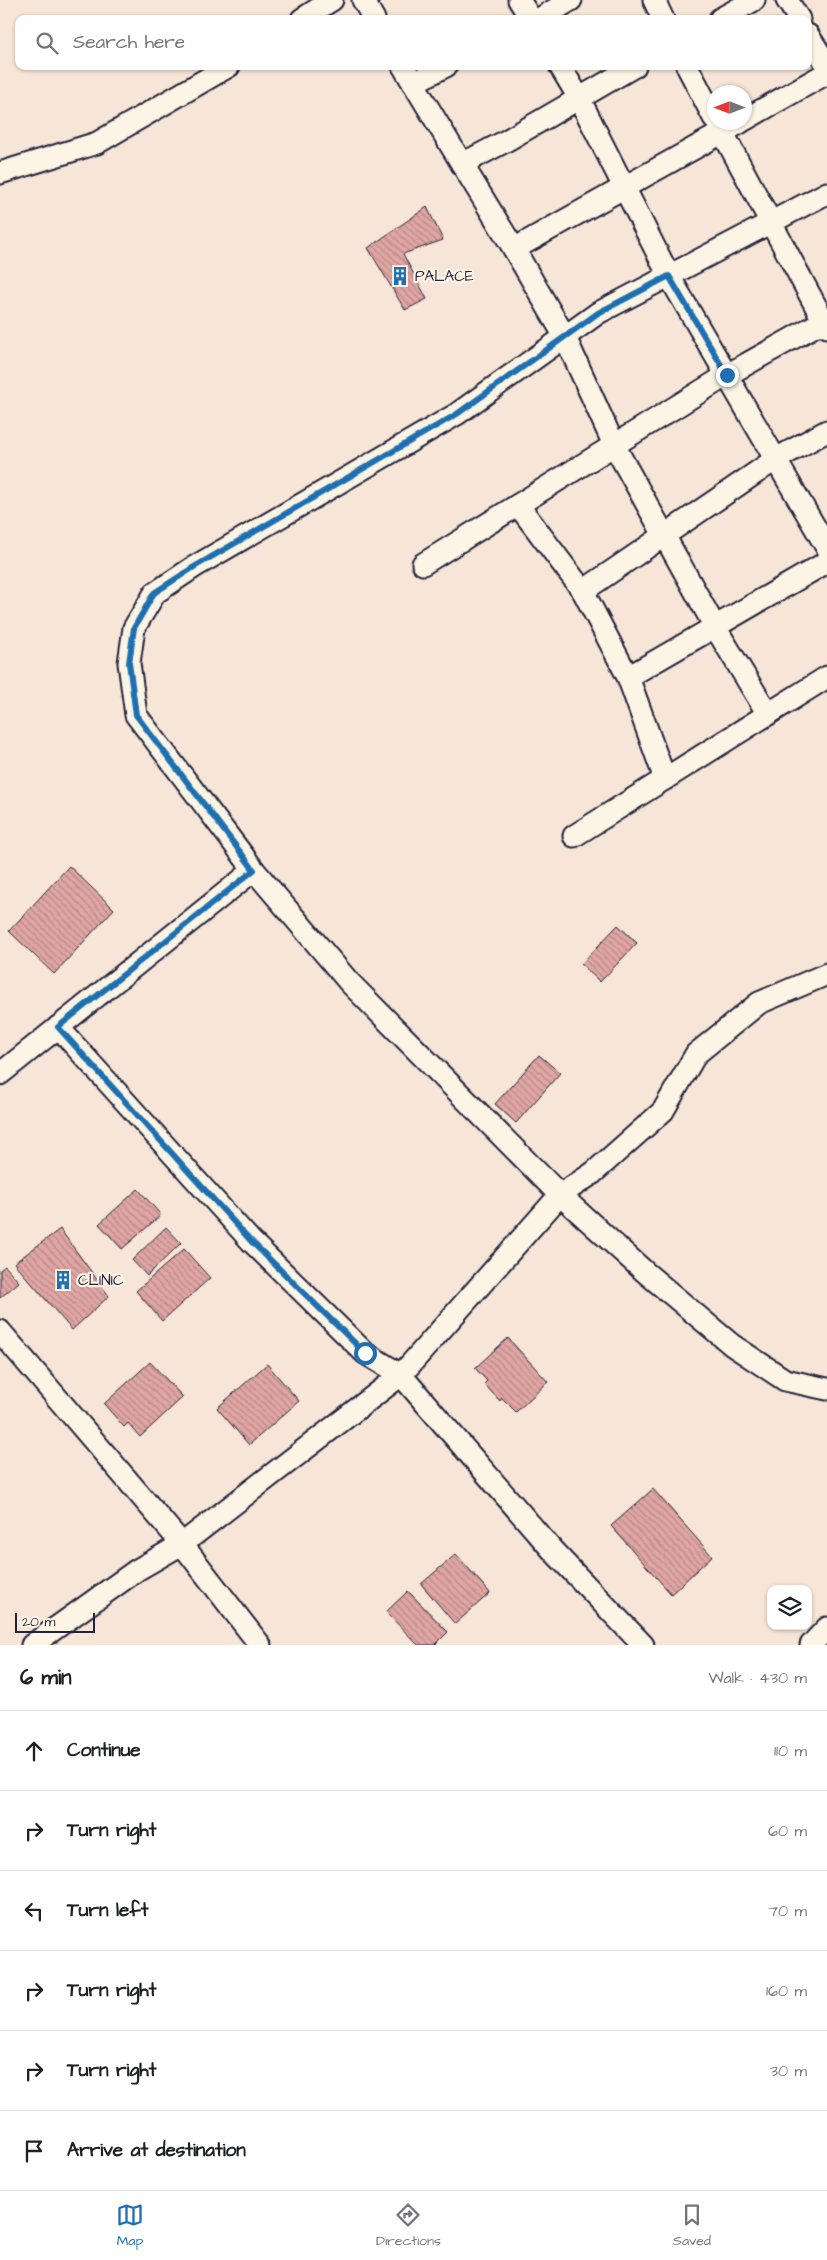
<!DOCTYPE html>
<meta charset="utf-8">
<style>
body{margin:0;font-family:"Architects Daughter",sans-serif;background:#f6f6f6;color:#202124}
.controls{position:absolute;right:15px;bottom:15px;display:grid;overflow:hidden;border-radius:10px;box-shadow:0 1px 4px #0004}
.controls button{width:45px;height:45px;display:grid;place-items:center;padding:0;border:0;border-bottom:1px solid #e0e0e0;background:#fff;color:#202124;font:25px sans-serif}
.compass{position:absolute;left:707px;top:85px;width:45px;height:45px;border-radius:50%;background:#fff;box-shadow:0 1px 4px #0004;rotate:270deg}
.scale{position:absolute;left:15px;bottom:12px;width:80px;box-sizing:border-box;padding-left:5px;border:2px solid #22223b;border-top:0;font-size:14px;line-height:18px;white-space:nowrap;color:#22223b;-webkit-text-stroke:4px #fcf5e5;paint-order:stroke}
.stop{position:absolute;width:15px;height:15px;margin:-11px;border:4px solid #1f6fb2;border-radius:50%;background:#fff}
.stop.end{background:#1f6fb2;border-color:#fff;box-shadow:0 1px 5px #0008}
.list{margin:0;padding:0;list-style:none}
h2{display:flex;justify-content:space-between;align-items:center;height:65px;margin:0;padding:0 20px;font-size:21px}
h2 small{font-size:16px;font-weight:400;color:#757577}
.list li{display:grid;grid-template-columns:32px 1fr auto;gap:15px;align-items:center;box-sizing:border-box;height:80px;padding:0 20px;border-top:1px solid #e0e0e0}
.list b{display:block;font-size:19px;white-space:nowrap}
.list em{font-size:16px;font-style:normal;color:#757577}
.icon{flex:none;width:28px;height:28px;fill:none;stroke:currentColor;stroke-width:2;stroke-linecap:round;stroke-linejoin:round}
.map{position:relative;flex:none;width:827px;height:1645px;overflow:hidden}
.search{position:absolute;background:#fff;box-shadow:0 1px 4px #0004;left:15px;right:15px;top:15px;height:55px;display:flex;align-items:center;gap:12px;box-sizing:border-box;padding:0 18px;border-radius:10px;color:#757577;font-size:19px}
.sheet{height:545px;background:#fff}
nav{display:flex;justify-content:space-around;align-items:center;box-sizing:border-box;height:70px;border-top:1px solid #e0e0e0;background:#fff;font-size:14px;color:#757577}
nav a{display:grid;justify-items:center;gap:2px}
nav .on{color:#1f6fb2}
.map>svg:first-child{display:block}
.building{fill:url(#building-back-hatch);stroke:#22223b}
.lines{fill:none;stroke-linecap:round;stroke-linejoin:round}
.minor-casing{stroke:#22223b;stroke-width:25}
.minor{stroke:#fcf5e5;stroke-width:21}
.route{stroke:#1f6fb2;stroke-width:6}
.labels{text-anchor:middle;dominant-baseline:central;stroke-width:4.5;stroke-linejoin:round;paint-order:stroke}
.poi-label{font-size:15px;fill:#22223b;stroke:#fcf5e5;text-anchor:start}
</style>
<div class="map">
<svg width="827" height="1645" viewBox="0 0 827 1645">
<defs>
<pattern id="building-back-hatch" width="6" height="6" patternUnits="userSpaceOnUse" patternTransform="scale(1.25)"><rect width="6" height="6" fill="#e1a6a3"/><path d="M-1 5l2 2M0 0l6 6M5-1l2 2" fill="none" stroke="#b68786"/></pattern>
</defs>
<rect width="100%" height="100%" fill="#f7e5d8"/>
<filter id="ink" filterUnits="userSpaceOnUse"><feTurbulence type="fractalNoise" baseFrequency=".02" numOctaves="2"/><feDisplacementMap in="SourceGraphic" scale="10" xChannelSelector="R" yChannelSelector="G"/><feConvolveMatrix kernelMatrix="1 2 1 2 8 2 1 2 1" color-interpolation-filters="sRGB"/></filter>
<g filter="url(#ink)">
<g class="building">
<path d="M427,207L443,240L403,254L427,299L405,310L368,248Z"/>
<path d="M69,866L114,909L54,974L9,931Z"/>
<path d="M618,925L637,943L600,982L581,964Z"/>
<path d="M539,1055L560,1073L516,1123L495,1104Z"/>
<path d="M138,1189L161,1215L122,1249L99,1224Z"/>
<path d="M166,1227L181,1243L147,1276L132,1260Z"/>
<path d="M60,1229L109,1296L72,1330L14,1263Z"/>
<path d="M184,1249L210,1278L162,1321L136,1291Z"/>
<path d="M5,1266L19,1282L0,1298V1270Z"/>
<path d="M508,1338L548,1382L516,1412L502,1398L500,1401L484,1384L487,1381L475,1368Z"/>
<path d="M150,1362L183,1397L140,1437L128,1423L124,1427L104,1404Z"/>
<path d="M267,1364L299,1401L249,1445L217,1408Z"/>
<path d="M653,1489L712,1556L671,1594L611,1526Z"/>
<path d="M456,1554L490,1593L455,1624L421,1584Z"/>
<path d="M408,1591L448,1632L435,1645H418L386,1612Z"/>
</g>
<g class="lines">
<g class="minor-casing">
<g id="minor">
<path d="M363,0L374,19"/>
<path d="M519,0L531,19"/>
<path d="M654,0L663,19"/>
<path d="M787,0L799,19"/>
<path d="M302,19L332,0"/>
<path d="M539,19L571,0"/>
<path d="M720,19L754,0"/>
<path d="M808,35L827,65"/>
<path d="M403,66L462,164L504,142L635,66"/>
<path d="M560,66L579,98L669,276L827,548"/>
<path d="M687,66L714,118"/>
<path d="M413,83L446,66"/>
<path d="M744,120L827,73"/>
<path d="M717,122L827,327"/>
<path d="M741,122L514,249L565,337L614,445L715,627L768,714"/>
<path d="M462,164L514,249"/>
<path d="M0,173L97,143L229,66"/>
<path d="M827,193L598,313L457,414L194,567L155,593L134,628L129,663L136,715L254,870L349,982L560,1195L645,1272L732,1345L785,1380L827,1389"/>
<path d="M518,505L583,591L628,677L665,779"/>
<path d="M423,564L727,375L827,319"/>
<path d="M583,591L776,459L827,431"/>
<path d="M628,677L827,562"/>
<path d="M574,836L827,677"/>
<path d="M58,1027L251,1241L365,1353L401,1375L554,1552L643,1645"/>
<path d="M0,1074L254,870"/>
<path d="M0,1331L182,1544L260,1645"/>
<path d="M32,1645L137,1570L182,1544L401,1375L560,1195L593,1173L663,1111L696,1054L759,1003L827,974"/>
<path d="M811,1645L827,1628"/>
</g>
</g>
<use href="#minor" class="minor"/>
</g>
</g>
<g class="lines" filter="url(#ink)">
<path class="route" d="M365,1353L251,1241L58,1027L254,870L136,715L129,663L134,628L154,593L194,567L457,414L598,313L669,276L727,375"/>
</g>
<defs>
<g id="building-bare" transform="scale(1.5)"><path d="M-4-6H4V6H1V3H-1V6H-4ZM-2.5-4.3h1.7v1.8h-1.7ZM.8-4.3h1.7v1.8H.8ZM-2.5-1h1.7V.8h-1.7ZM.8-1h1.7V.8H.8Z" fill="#1f6fb2" stroke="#fcf5e5" stroke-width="2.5" paint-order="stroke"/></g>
</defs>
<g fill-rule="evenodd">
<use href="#building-bare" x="400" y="276"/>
<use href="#building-bare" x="63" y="1280"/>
</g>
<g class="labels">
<g class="poi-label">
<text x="415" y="276">PALACE</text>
<text x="78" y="1280">CLINIC</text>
</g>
</g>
</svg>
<div class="controls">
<button><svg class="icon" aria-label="layers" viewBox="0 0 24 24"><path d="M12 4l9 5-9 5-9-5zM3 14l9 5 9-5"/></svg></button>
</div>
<svg class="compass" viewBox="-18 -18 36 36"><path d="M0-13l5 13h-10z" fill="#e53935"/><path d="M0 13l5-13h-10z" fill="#757577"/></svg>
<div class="scale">20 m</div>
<div class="stop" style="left:365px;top:1353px"></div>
<div class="stop end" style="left:727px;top:375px"></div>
<div class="search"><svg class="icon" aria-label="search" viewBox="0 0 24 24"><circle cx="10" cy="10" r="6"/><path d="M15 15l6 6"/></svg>Search here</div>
</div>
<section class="sheet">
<h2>6 min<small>Walk · 430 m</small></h2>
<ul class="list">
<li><svg class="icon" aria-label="ahead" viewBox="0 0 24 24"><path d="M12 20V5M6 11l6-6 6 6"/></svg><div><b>Continue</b></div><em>110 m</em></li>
<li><svg class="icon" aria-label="right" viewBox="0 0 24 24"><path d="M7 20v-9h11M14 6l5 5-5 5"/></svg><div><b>Turn right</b></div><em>60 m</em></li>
<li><svg class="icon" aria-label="left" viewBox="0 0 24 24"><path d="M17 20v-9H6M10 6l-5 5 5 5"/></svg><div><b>Turn left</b></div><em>70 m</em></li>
<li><svg class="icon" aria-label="right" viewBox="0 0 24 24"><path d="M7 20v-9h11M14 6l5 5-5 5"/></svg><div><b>Turn right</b></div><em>160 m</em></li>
<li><svg class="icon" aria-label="right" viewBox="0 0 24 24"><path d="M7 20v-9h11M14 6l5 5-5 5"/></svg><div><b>Turn right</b></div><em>30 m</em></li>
<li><svg class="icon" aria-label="arrive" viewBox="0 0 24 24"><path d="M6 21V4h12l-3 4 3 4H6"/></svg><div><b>Arrive at destination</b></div></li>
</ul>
</section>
<nav>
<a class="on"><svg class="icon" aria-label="map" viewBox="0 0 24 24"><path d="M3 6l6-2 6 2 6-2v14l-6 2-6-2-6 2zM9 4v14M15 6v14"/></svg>Map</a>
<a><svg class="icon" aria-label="directions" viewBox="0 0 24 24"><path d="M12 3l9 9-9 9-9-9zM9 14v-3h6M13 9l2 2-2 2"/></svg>Directions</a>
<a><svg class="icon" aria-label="saved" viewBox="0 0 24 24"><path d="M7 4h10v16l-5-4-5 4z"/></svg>Saved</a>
</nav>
